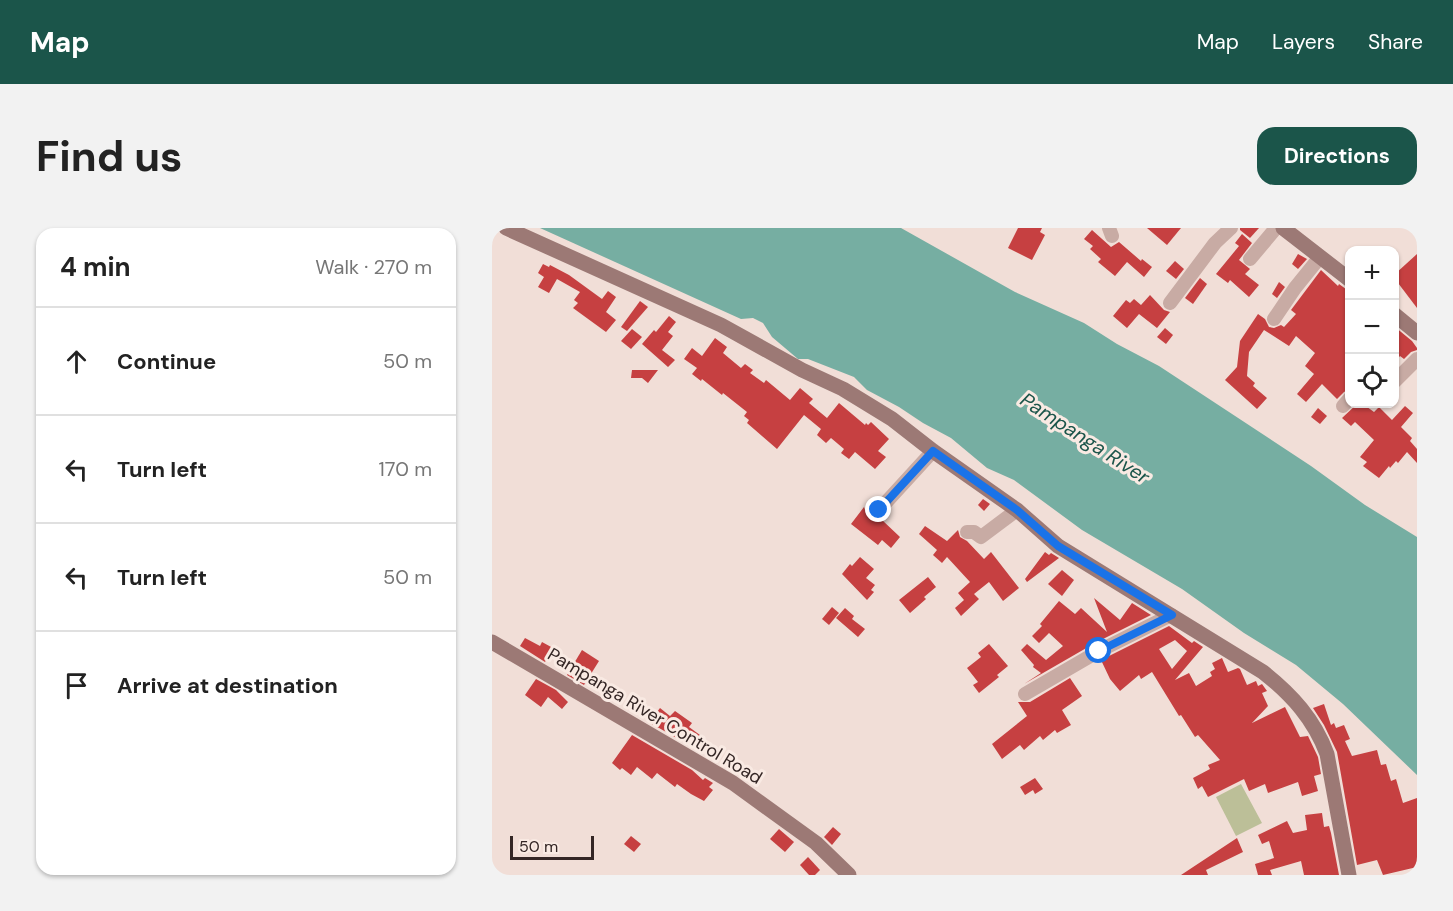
<!DOCTYPE html>
<meta charset="utf-8">
<style>
body{margin:0;font-family:"DM Sans",sans-serif;background:#f2f2f2;color:#222}
.controls{position:absolute;right:18px;top:18px;display:grid;overflow:hidden;border-radius:12px;box-shadow:0 2px 4px #0004}
.controls button{width:54px;height:54px;display:grid;place-items:center;padding:0;border:0;border-bottom:2px solid #e0e0e0;background:#fff;color:#222;font:30px sans-serif}
.scale{position:absolute;left:18px;bottom:15px;width:84px;box-sizing:border-box;padding-left:6px;border:3px solid #342625;border-top:0;font-size:16px;line-height:21px;white-space:nowrap;color:#342625;-webkit-text-stroke:4px #f9eae3;paint-order:stroke}
.stop{position:absolute;width:18px;height:18px;margin:-14px;border:4px solid #1a73e8;border-radius:50%;background:#fff}
.stop.end{background:#1a73e8;border-color:#fff;box-shadow:0 2px 6px #0008}
.list{margin:0;padding:0;list-style:none}
h2{display:flex;justify-content:space-between;align-items:center;height:78px;margin:0;padding:0 24px;font-size:26px}
h2 small{font-size:20px;font-weight:400;color:#767676}
.list li{display:grid;grid-template-columns:39px 1fr auto;gap:18px;align-items:center;box-sizing:border-box;height:108px;padding:0 24px;border-top:2px solid #e0e0e0}
.list b{display:block;font-size:22px;white-space:nowrap}
.list em{font-size:20px;font-style:normal;color:#767676}
.icon{flex:none;width:33px;height:33px;fill:none;stroke:currentColor;stroke-width:2;stroke-linecap:round;stroke-linejoin:round}
.map{position:relative;flex:none;width:925px;height:647px;overflow:hidden;border-radius:18px}
header{display:flex;align-items:center;gap:36px;box-sizing:border-box;height:84px;padding:0 30px;background:#1b554a;color:#fff}
header strong{font-size:28px}
nav{display:flex;gap:33px;margin-inline-start:auto;font-size:21px}
.intro{display:flex;align-items:center;justify-content:space-between;box-sizing:border-box;height:144px;padding:0 36px}
h1{margin:0;font-size:42px}
.button{padding:15px 27px;border-radius:18px;background:#1b554a;color:#fff;font-size:21px;font-weight:700}
main{display:flex;gap:36px;padding:0 36px}
aside{flex:1;background:#fff;border-radius:18px;box-shadow:0 2px 4px #0004}
.map>svg:first-child{display:block}
.green{fill:#bcbf98}
.water{fill:#76aea2}
.building{fill:#c64041;fill-rule:evenodd}
.lines{fill:none;stroke-linecap:round;stroke-linejoin:round}
.street{stroke:#c8aba4;stroke-width:14}
.secondary{stroke:#9c7975;stroke-width:15}
.route{stroke:#1a73e8;stroke-width:8}
.labels{text-anchor:middle;dominant-baseline:central;stroke-width:6;stroke-linejoin:round;paint-order:stroke}
.street-label{font-size:18px;fill:#342625;stroke:#f9eae3}
.water-label{font-size:20px;font-style:italic;fill:#1b554a;stroke:#f9eae3}
</style>
<header>
<strong>Map</strong>
<nav><a>Map</a><a>Layers</a><a>Share</a></nav>
</header>
<div class="intro"><h1>Find us</h1><a class="button">Directions</a></div>
<main>
<aside>
<h2>4 min<small>Walk · 270 m</small></h2>
<ul class="list">
<li><svg class="icon" aria-label="ahead" viewBox="0 0 24 24"><path d="M12 20V5M6 11l6-6 6 6"/></svg><div><b>Continue</b></div><em>50 m</em></li>
<li><svg class="icon" aria-label="left" viewBox="0 0 24 24"><path d="M17 20v-9H6M10 6l-5 5 5 5"/></svg><div><b>Turn left</b></div><em>170 m</em></li>
<li><svg class="icon" aria-label="left" viewBox="0 0 24 24"><path d="M17 20v-9H6M10 6l-5 5 5 5"/></svg><div><b>Turn left</b></div><em>50 m</em></li>
<li><svg class="icon" aria-label="arrive" viewBox="0 0 24 24"><path d="M6 21V4h12l-3 4 3 4H6"/></svg><div><b>Arrive at destination</b></div></li>
</ul>
</aside>
<div class="map">
<svg width="925" height="647" viewBox="0 0 925 647">
<rect width="100%" height="100%" fill="#f1ded7"/>
<path class="green" d="M749,556L770,595L744,608L724,569Z"/>
<path class="water" d="M48,0H409L523,64L592,95L625,116L667,138L819,238L873,277L925,309V547L851,476L804,437L752,405L690,361L590,302L522,252L495,240L459,210L431,195L407,179L375,162L362,149L316,131H306L280,109L271,95L261,90L249,91Z"/>
<g class="building">
<path d="M526,0H550L548,4L553,7L540,32L516,20Z"/>
<path d="M655,0H689L675,17Z"/>
<path d="M748,0H767L758,10L748,2Z"/>
<path d="M600,2L619,19L627,14L649,33L650,31L660,39L652,49L635,34L623,48L606,34L609,31L598,21L601,18L592,11Z"/>
<path d="M750,6L760,15L747,32L758,41L753,46L767,57L757,69L738,52L736,55L724,46L747,18L743,15Z"/>
<path d="M806,26L815,31L806,41L800,36Z"/>
<path d="M925,26V80L903,51V46Z"/>
<path d="M683,33L692,41L684,51L674,43Z"/>
<path d="M51,36L57,39L58,37L77,47L110,71L116,63L124,69L114,84L124,92L114,104L81,80L86,75L82,72L88,64L65,51L57,65L46,59L52,49L46,45Z"/>
<path d="M829,42L846,58L847,56L858,64V161L852,164L845,171L830,156L814,174L805,166L822,146L813,138L823,125L804,108L797,118L772,102L757,124L755,148L763,155L761,158L775,170L765,181L733,152L745,139L748,113L766,86L773,91L777,99L782,100L789,97L792,99L804,86L799,82Z"/>
<path d="M708,50L715,56L701,76L693,70Z"/>
<path d="M787,54L793,59L785,70L780,66Z"/>
<path d="M658,67L672,82L678,84L665,100L647,86L635,100L621,88L634,72L638,75L642,71L649,77Z"/>
<path d="M148,73L156,79L135,103L129,99Z"/>
<path d="M177,88L184,94L176,104L181,108L170,122L183,132L176,139L150,116L162,102L164,104Z"/>
<path d="M903,99L920,113L925,120V122L919,124L912,131L908,128L903,134Z"/>
<path d="M673,100L681,107L674,116L665,109Z"/>
<path d="M140,101L150,109L139,121L129,113Z"/>
<path d="M223,110L235,119L231,125L249,140L253,136L261,142L258,145L272,155L274,152L298,172L308,160L321,171L317,175L335,190L347,175L373,197L374,195L376,197L379,194L397,211L386,223L394,229L383,241L363,224L357,231L349,225L352,221L339,210L334,215L325,207L329,201L312,187L285,221L255,195L257,192L252,188L255,184L231,165L230,167L210,151L209,153L200,146L205,140L192,131L200,120L210,128Z"/>
<path d="M140,142H166L156,155L150,150H139Z"/>
<path d="M865,176H871L882,184L887,179L900,192L913,178L921,185L909,199L920,210L918,213L925,221V235L915,224L906,235L904,233L898,240L897,238L887,250L871,238L875,234L868,229L882,212L863,194L859,198L850,190Z"/>
<path d="M826,180L835,188L828,196L819,189Z"/>
<path d="M491,271L498,276L492,283L486,277Z"/>
<path d="M372,279L375,288L390,292L408,309L399,320L390,312L386,317L359,296Z"/>
<path d="M433,298L455,313L466,302L468,309L475,313L492,331L499,324L527,360L511,373L497,354L482,366L487,371L469,388L463,380L472,372L466,365L478,354L455,329L450,335L441,327L445,322L427,306Z"/>
<path d="M553,324L557,327L559,325L567,330L535,354L533,351Z"/>
<path d="M368,329L382,341L374,350L383,357L379,362L382,364L375,372L350,346L358,336L360,338Z"/>
<path d="M570,342L582,352L570,368L556,356Z"/>
<path d="M436,349L444,359L432,369L434,371L418,385L407,372Z"/>
<path d="M602,370L628,392L640,375L659,387L603,415L532,456L549,445L541,439L542,437L529,422L535,416L554,432L571,418L557,405L547,415L540,408L550,398L548,396L567,373L583,386L589,380L615,404Z"/>
<path d="M340,379L347,385L337,397L330,391Z"/>
<path d="M353,380L362,388L360,391L373,401L366,409L344,390Z"/>
<path d="M677,398L700,415L702,413L711,419L683,452L697,445L704,458L720,448L718,444L723,441L720,435L730,430L736,444L746,440L748,441L755,457L764,453L766,458L770,456L775,463L770,465L776,478L760,495L793,479L808,509L816,508L826,529L829,546L822,548L826,563L810,568L806,554L776,565L773,556L757,563L752,551L716,569L710,558L706,561L701,550L718,541L716,537L728,532L706,507L703,509L689,487L687,488L660,444L649,451L647,447L628,463L618,451L609,432ZM683,412L695,423L680,441L667,421Z"/>
<path d="M33,410L48,418L50,414L61,420L53,434L28,418Z"/>
<path d="M497,416L516,438L505,447L507,449L487,465L481,457L486,454L475,440L489,429L486,425Z"/>
<path d="M90,422L107,433L92,457L75,447Z"/>
<path d="M578,450L590,468L570,482L579,497L565,505L563,502L551,512L548,508L532,522L528,517L510,531L500,516L535,488L526,474H538Z"/>
<path d="M44,451L64,462L76,474L70,481L56,469L49,479L33,467Z"/>
<path d="M832,476L839,497L842,495L844,500L852,497L858,511L853,513L860,528L885,522L889,537L894,536L899,553L904,551L911,575L925,570V639L891,647L885,632L865,637L845,524L832,497L821,480Z"/>
<path d="M168,480L178,488L183,483L200,495L197,499L212,510L204,521L160,496L163,493L158,490L163,482L165,484Z"/>
<path d="M140,507L200,542L211,552L213,550L221,555L217,559L221,562L212,573L199,566L185,556L183,559L165,545L160,551L145,539L139,547L130,540L128,542L120,535Z"/>
<path d="M543,550L551,561L543,566L541,562L533,567L528,559Z"/>
<path d="M830,585L832,599L837,598L839,605L847,647H812L809,633L778,642L780,647H766L763,636L782,630L777,613L770,616L766,607L795,593L801,605L815,602L813,587Z"/>
<path d="M341,599L349,606L340,617L332,609Z"/>
<path d="M287,601L302,614L293,624L278,611Z"/>
<path d="M139,608L149,616L142,624L132,616Z"/>
<path d="M745,610L751,624L714,642L716,647H689Z"/>
<path d="M316,629L328,642L323,647H317L308,637Z"/>
</g>
<g class="lines">
<g class="street">
<path d="M617,0L620,8"/>
<path d="M758,31L784,0"/>
<path d="M678,75L723,15L739,0"/>
<path d="M782,91L803,60L828,29"/>
<path d="M902,154L925,131"/>
<path d="M851,178L858,170"/>
<path d="M381,281L387,282L441,223"/>
<path d="M475,304H482L489,309L525,282"/>
<path d="M533,466L607,423L679,387"/>
</g>
<g class="secondary">
<path d="M14,0L229,97L310,142L351,161L400,191L441,223L525,282L566,318L771,444C800,467 822,491 835,526L857,647"/>
<path d="M791,0L858,52"/>
<path d="M902,86L925,105"/>
<path d="M0,414L241,555L324,615L357,647"/>
</g>
</g>
<g class="lines">
<path class="route" d="M387,282L441,223L525,282L566,318L680,387L607,423"/>
</g>
<g class="labels">
<g class="street-label">
<text transform="translate(163 488) rotate(31)">Pampanga River Control Road</text>
</g>
<g class="water-label">
<text transform="translate(593 210) rotate(33)">Pampanga River</text>
</g>
</g>
</svg>
<div class="controls">
<button>+</button>
<button>−</button>
<button><svg class="icon" aria-label="locate" viewBox="0 0 24 24"><circle cx="12" cy="12" r="6"/><path d="M12 2v4M12 18v4M2 12h4M18 12h4"/></svg></button>
</div>
<div class="scale">50 m</div>
<div class="stop" style="left:607px;top:423px"></div>
<div class="stop end" style="left:387px;top:282px"></div>
</div>
</main>
